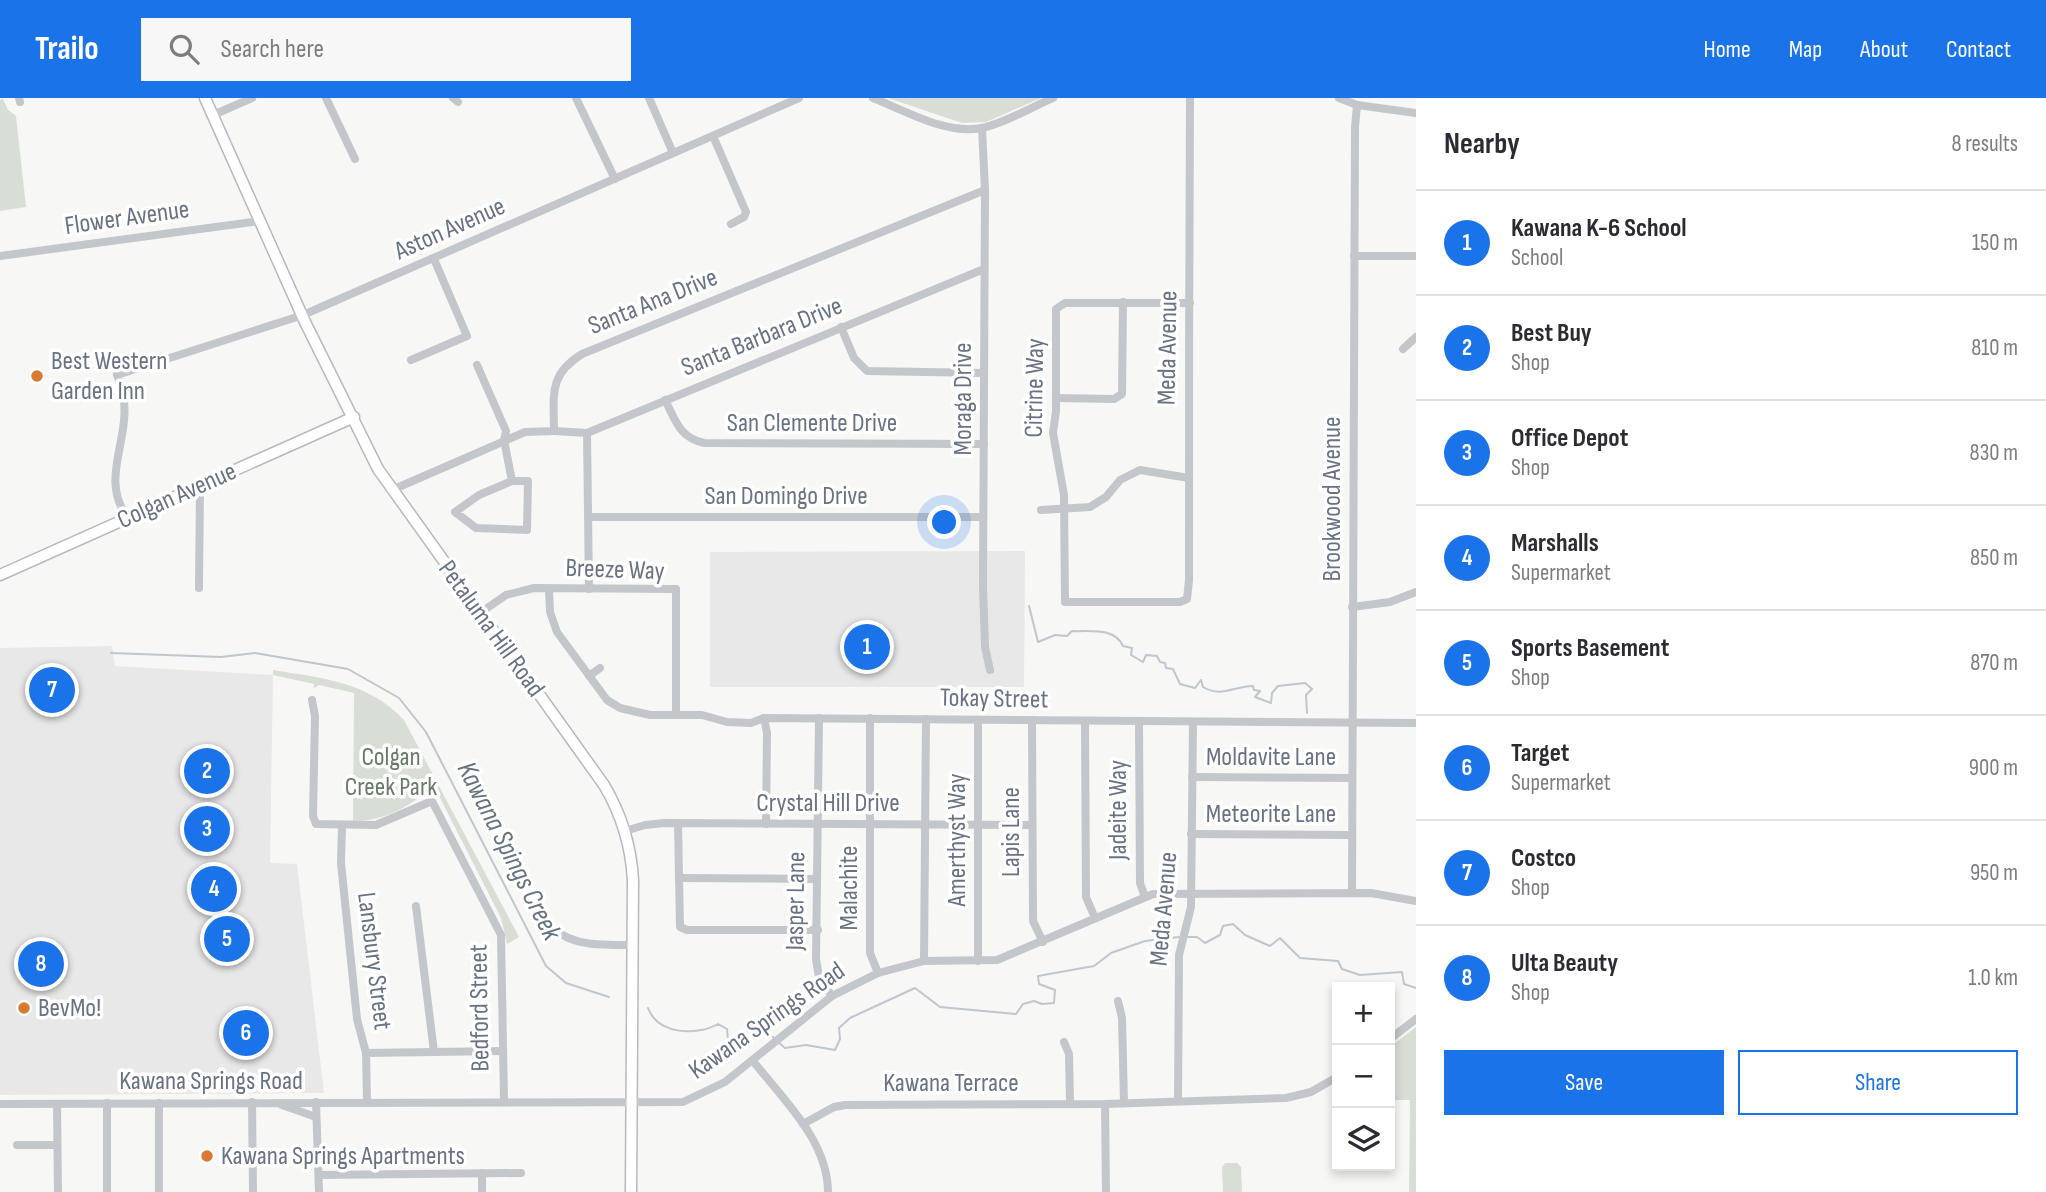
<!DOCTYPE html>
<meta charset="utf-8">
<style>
body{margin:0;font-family:"Sofia Sans Condensed",sans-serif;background:#f7f7f7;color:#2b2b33}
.controls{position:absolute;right:21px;bottom:21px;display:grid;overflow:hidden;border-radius:0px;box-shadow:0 4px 10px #0003}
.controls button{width:63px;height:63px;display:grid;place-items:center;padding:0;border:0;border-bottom:2px solid #e1e1e2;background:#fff;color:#2b2b33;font:35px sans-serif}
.you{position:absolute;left:945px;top:425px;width:24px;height:24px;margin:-18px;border:5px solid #fff;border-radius:50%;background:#1a73e8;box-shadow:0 0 0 10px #1a73e833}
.badge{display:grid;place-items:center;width:46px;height:46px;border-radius:50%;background:#1a73e8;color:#fff;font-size:23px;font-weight:700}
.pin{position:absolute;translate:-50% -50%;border:4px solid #fff;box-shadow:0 2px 7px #0006}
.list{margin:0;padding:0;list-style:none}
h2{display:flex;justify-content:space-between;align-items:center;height:91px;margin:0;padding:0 28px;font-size:30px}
h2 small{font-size:23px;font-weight:400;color:#7c7c81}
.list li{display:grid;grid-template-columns:46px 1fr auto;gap:21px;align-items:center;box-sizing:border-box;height:105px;padding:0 28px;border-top:2px solid #e1e1e2}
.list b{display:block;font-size:26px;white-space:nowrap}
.list p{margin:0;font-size:23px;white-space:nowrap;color:#7c7c81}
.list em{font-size:23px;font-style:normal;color:#7c7c81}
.actions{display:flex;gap:14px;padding:21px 28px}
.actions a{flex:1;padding:16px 0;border:2px solid #1a73e8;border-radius:0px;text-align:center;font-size:24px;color:#1a73e8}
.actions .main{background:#1a73e8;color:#fff}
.icon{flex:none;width:38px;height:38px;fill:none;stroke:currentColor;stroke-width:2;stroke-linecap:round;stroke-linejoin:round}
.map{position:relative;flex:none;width:1416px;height:1094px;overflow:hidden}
header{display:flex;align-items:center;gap:42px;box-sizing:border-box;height:98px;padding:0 35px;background:#1a73e8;color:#fff}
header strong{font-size:33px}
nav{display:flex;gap:38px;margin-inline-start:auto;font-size:24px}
.search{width:490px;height:63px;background:#f7f7f7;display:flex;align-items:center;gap:18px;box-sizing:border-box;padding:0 24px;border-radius:0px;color:#7c7c81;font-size:26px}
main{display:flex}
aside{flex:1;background:#fff}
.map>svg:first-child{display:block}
.built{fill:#e8e8e8}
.green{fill:#d8ded6}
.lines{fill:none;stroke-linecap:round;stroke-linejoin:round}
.stream{stroke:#bfc6cc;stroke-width:2}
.major-casing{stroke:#b6b9be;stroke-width:13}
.minor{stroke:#c3c6ca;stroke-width:8}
.major{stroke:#fff;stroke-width:10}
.poi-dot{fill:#d87934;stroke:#fff;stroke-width:2.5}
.labels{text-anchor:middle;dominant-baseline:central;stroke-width:7;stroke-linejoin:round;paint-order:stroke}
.street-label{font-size:26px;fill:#687284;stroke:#fff}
.poi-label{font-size:26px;fill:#687284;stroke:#fff;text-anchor:start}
.park-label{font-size:26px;fill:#677b67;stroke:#fff}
.water-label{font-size:28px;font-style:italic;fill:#64737f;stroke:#fff}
</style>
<header>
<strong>Trailo</strong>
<div class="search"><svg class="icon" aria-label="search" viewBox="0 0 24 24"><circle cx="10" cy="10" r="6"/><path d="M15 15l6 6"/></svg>Search here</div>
<nav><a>Home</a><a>Map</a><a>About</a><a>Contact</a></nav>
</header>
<main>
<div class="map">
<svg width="1416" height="1094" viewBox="0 0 1416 1094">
<rect width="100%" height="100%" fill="#f7f7f5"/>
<g class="built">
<path d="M1025,453L1024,589H710V454Z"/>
<path d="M112,548L115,568L273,577L270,765L297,766L324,995L0,997V550Z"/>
</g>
<g class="green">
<path d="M888,0H1041L986,24L962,25Z"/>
<path d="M3,1L8,12L16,18L26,109L0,113V2Z"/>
<path d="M273,572C322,580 369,584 404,622L519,839L507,846L501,820L437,694H426C404,712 382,723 353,723L354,595L319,587L314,590V586L273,577Z"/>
<path d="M1416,929V1094H1409L1410,1002H1390V949Z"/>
<path d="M1225,1065H1237L1241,1069L1242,1094H1223L1222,1069Z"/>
</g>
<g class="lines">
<g class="stream">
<path d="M1029,508L1038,544L1055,537L1067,538L1072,533C1091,534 1114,529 1123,548L1132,550L1131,557L1143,564L1146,557L1157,558L1160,564L1165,565L1166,570L1173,571L1180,586L1195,590L1201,582L1203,589C1221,600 1234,588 1253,588L1254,592L1260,593L1255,599L1271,605L1272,595L1278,588L1305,585L1312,591L1306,597L1307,615"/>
<path d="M111,555L221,559L255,555L348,571L399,600L426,634L546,868L566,885L609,899"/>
<path d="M1188,839H1197L1205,845L1220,837L1223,828L1233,826L1245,837L1270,848L1280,840L1300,860L1338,863L1342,871L1360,877L1402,874L1404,886L1416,890"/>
<path d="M648,910C658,937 697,938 718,926L727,931L728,942H738L752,929L764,932L774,940"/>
<path d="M778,944L785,950L806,947L835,952L840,941L839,930L850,920L915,890L940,909L1016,916L1023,906L1034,903L1042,906L1054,905L1055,892L1039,886L1038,878L1094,868L1111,855L1145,843L1179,839"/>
</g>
<g class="major-casing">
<g id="major">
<path d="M205,0L305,224L378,371L604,687C622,717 631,748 633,782L631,1094"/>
<path d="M0,477L354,319"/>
</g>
</g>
<g class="minor">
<path d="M19,0L20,4"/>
<path d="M326,0L355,61"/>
<path d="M453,0L458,4"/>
<path d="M576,0L615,81"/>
<path d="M649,0L673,55"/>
<path d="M873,0C906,13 946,37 982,30C1006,25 1031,9 1053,0"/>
<path d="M1339,0L1357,7L1416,15"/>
<path d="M213,17L252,0"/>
<path d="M982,30L985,92L983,487L985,549L990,572"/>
<path d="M713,38L746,114L744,119L731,126"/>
<path d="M0,158L260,123"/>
<path d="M1354,158H1416"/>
<path d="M1190,205H1065L1056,211V313L1053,335L1064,397L1065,504H1180L1187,501L1189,482C1189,321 1189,161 1190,0"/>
<path d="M841,229L854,260L867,273L984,275"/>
<path d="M1403,251L1416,239"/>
<path d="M411,262L467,238L434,161"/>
<path d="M477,267L506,333L504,342L512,383L479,397L455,414L476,430L527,432L528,383H512"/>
<path d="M1056,300L1114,301L1122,296L1123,204"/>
<path d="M665,302C676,323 679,339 704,345L984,346"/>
<path d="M554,333L587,335L984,171"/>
<path d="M587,335L589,491"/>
<path d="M392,392L525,334L554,333C554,297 548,277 582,256L985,92"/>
<path d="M1041,412L1090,409L1106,399L1120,382L1140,372L1189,380"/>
<path d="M589,419H983"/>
<path d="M128,420C94,375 142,332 117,277L303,217L799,0"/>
<path d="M199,490L200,388"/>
<path d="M549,491L550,514L557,534L607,602L620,610L650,617H702L727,624L751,625L764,620L1416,625"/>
<path d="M1352,509L1390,504L1416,494"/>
<path d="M480,515L506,497L534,490L676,491V617"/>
<path d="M589,578L600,570"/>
<path d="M312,602L315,618L313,718L316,726L376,727L432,703L501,837L504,1003"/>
<path d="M764,620L767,635L766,726"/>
<path d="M819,620L816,861L819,879L832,898"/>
<path d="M870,620V855L878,875"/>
<path d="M1032,622L1033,823L1043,844"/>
<path d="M1085,623L1086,799L1095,820"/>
<path d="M1139,624L1140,785L1145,799"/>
<path d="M1192,679L1350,680"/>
<path d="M678,726L680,829L687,832H818"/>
<path d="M342,728L341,765L357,921L366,955L367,1003"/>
<path d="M625,733L645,727L664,725L1032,727"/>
<path d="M1191,736L1350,737"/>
<path d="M679,780L817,781"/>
<path d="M1352,795L1355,29L1357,7"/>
<path d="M416,808L434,954"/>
<path d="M541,819C566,849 595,847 631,847"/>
<path d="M924,863L926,621"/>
<path d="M978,863V622"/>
<path d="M1118,903L1122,920L1124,1005"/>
<path d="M1390,941L1416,921"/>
<path d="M1064,944L1069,956L1070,1005"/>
<path d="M366,955L502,953"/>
<path d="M753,963C783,1001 828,1043 828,1094"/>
<path d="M1178,1002L1179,857L1191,809L1193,624"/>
<path d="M252,1004L253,1094"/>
<path d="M316,1004L319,1094"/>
<path d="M107,1005V1094"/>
<path d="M159,1005V1094"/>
<path d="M0,1006L683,1004L725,984L832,898L878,875L924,863L997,862L1153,796L1371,795L1416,803"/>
<path d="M57,1006L58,1094"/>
<path d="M1105,1006L1106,1094"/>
<path d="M282,1007L316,1019"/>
<path d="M803,1026L834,1009L845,1007L1105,1006L1286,1000L1311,994L1337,979"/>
<path d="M17,1047H57"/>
<path d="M482,1075V1094"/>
<path d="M319,1077L521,1075"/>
</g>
<use href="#major" class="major"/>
</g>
<g class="poi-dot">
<circle cx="37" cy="278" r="7"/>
<circle cx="24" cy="910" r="7"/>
<circle cx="207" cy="1058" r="7"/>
</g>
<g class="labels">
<g class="street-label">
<text transform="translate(127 120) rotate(-8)">Flower Avenue</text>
<text transform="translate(450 131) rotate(-24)">Aston Avenue</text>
<text transform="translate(653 204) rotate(-22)">Santa Ana Drive</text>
<text transform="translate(762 239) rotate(-22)">Santa Barbara Drive</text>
<text transform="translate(1168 250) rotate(-89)">Meda Avenue</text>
<text transform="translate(1035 290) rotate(-89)">Citrine Way</text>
<text transform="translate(963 301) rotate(-90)">Moraga Drive</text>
<text x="812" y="325">San Clemente Drive</text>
<text transform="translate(177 398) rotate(-24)">Colgan Avenue</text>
<text x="786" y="398">San Domingo Drive</text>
<text transform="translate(1332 401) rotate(-90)">Brookwood Avenue</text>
<text transform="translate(615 472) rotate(2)">Breeze Way</text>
<text transform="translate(491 531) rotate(54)">Petaluma Hill Road</text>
<text transform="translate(994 601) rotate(1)">Tokay Street</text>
<text x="1271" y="659">Moldavite Lane</text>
<text x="828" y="705">Crystal Hill Drive</text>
<text transform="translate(1118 712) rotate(-90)">Jadeite Way</text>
<text x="1271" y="716">Meteorite Lane</text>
<text transform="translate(1011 734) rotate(-90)">Lapis Lane</text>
<text transform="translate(957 742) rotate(-90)">Amerthyst Way</text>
<text transform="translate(849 790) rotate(-90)">Malachite</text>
<text transform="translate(796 803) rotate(-89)">Jasper Lane</text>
<text transform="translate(1164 811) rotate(-85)">Meda Avenue</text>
<text transform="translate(374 863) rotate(83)">Lansbury Street</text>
<text transform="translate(480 910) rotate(-91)">Bedford Street</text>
<text transform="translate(767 923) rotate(-35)">Kawana Springs Road</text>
<text x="211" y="983">Kawana Springs Road</text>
<text x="951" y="985">Kawana Terrace</text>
</g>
<g class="poi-label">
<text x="51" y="263">Best Western<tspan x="51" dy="30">Garden Inn</tspan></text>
<text x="38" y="910">BevMo!</text>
<text x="221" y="1058">Kawana Springs Apartments</text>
</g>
<g class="park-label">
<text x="391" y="659">Colgan<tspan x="391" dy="30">Creek Park</tspan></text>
</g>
<g class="water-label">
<text transform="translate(509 753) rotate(63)">Kawana Spings Creek</text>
</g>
</g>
</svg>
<div class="controls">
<button>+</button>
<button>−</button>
<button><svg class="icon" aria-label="layers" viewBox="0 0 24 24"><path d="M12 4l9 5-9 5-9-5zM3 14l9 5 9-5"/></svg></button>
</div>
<div class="you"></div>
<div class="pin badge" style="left:867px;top:549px">1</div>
<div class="pin badge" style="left:207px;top:673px">2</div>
<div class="pin badge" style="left:207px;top:731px">3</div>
<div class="pin badge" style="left:214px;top:791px">4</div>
<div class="pin badge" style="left:227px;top:841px">5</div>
<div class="pin badge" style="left:246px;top:935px">6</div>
<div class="pin badge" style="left:52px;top:592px">7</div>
<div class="pin badge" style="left:41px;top:866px">8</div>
</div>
<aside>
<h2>Nearby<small>8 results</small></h2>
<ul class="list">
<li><span class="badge">1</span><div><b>Kawana K-6 School</b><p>School</p></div><em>150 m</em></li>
<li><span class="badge">2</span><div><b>Best Buy</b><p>Shop</p></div><em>810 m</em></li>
<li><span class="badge">3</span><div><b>Office Depot</b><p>Shop</p></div><em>830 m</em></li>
<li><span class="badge">4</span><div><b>Marshalls</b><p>Supermarket</p></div><em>850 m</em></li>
<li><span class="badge">5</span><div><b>Sports Basement</b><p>Shop</p></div><em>870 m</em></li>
<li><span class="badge">6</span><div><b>Target</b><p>Supermarket</p></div><em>900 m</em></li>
<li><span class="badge">7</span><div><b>Costco</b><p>Shop</p></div><em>950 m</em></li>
<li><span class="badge">8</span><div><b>Ulta Beauty</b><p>Shop</p></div><em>1.0 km</em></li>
</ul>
<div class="actions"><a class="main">Save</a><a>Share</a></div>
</aside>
</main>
